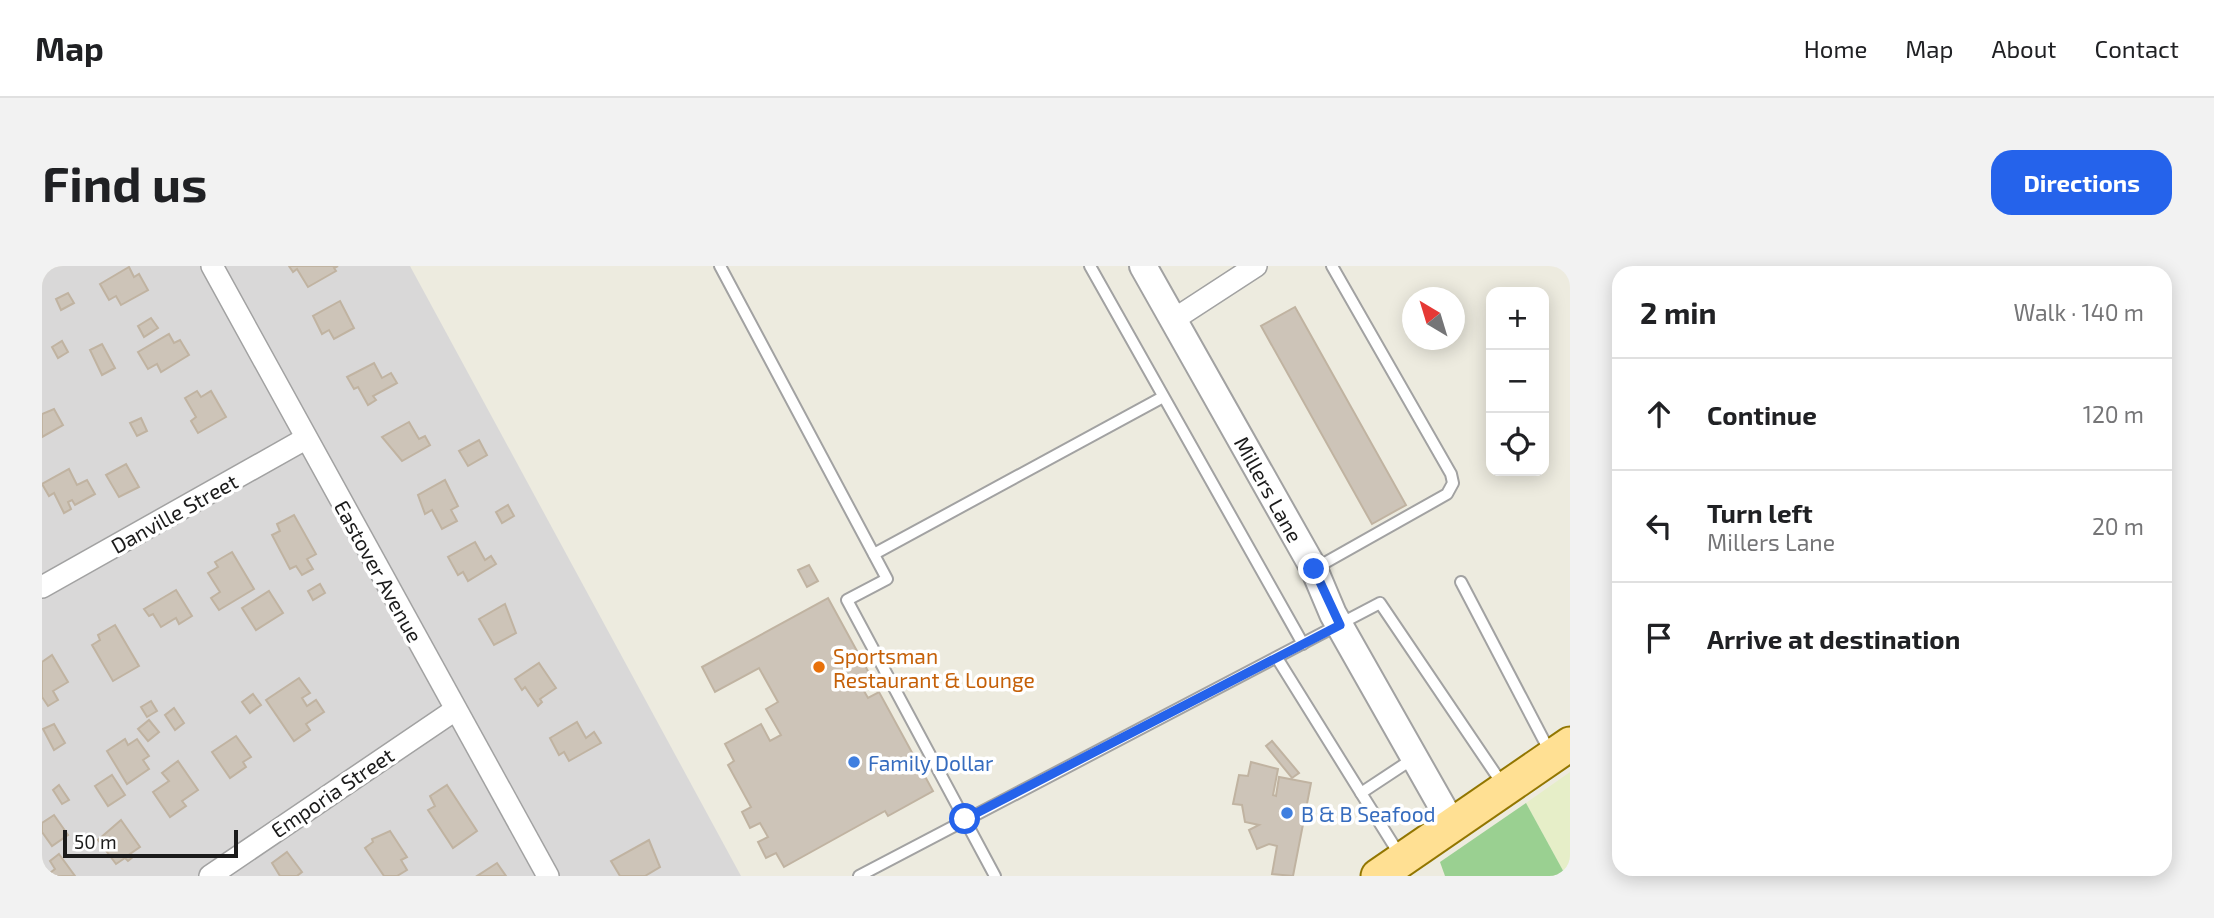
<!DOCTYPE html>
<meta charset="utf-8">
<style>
body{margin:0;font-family:"Exo 2",sans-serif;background:#f2f2f2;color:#202124}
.controls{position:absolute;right:21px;top:21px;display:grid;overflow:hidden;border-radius:14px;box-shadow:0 4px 18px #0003}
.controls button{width:63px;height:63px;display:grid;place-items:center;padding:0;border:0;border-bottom:2px solid #e0e0e0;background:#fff;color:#202124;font:35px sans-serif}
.compass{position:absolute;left:1360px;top:21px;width:63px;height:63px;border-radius:50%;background:#fff;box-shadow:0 4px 18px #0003;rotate:322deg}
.scale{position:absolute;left:21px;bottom:18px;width:175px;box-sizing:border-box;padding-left:7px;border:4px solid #1b1b1b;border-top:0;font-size:19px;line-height:24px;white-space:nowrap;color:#1b1b1b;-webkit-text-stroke:5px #fff;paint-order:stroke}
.stop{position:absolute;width:21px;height:21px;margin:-16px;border:5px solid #2563eb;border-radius:50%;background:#fff}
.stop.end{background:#2563eb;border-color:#fff;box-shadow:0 2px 7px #0008}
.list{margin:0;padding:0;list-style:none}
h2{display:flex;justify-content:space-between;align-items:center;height:91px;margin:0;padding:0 28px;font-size:30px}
h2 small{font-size:23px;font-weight:400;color:#757577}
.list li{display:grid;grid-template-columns:46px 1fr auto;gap:21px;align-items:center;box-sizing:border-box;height:112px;padding:0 28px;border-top:2px solid #e0e0e0}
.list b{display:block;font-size:26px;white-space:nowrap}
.list p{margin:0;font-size:23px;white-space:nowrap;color:#757577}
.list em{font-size:23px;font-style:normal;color:#757577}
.icon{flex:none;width:38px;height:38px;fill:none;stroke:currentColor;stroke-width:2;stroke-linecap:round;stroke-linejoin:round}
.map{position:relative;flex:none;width:1528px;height:610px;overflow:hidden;border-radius:21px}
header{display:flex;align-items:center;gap:42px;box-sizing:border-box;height:98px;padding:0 35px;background:#fff;border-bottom:2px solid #e0e0e0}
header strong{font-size:33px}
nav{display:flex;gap:38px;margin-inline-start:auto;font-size:24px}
.intro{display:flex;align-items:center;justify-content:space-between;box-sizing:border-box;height:168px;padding:0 42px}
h1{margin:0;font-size:49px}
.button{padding:18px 32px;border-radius:21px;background:#2563eb;color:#fff;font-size:24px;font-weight:700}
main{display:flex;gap:42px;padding:0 42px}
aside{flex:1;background:#fff;border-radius:21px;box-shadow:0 4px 18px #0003}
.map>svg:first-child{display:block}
.residential{fill:#d9d8d8}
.farmland{fill:#e6eec8}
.forest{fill:#9ad091}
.building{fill:#cdc4b8;stroke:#c0b3a1;stroke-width:2}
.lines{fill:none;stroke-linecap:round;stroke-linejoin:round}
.service-casing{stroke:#a2a2a2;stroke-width:14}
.minor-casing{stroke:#a2a2a2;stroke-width:24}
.tertiary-casing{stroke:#a2a2a2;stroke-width:30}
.primary-casing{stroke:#927600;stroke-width:37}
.service{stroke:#fff;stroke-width:10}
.minor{stroke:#fff;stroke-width:21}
.tertiary{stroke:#fff;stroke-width:26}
.primary{stroke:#ffe093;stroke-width:33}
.route{stroke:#2563eb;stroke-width:9}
.food-dot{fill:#e8710a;stroke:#fff;stroke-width:2.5}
.shop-dot{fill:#3f7fe0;stroke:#fff;stroke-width:2.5}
.labels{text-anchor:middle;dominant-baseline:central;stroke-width:7;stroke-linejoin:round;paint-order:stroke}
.street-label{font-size:21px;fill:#1b1b1b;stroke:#fff}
.food-label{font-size:21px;fill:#c56008;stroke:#fff;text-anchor:start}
.shop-label{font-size:21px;fill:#366cbe;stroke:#fff;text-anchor:start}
</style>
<header>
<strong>Map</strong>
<nav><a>Home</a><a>Map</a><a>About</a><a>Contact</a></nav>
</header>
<div class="intro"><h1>Find us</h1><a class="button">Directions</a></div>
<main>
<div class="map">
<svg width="1528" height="610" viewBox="0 0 1528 610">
<rect width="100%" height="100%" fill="#edebdf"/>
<path class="residential" d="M0,0H368L699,610H0Z"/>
<path class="farmland" d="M1528,506V610H1524L1484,537Z"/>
<path class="forest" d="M1484,537L1524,610H1403L1398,596Z"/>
<g class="building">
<path d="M247,0H296L292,2L294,5L266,21L255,3L251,6Z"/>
<path d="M87,1L92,11L97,8L106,24L79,39L74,30L67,34L58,18Z"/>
<path d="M26,27L32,37L19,44L14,33Z"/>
<path d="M298,35L312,62L292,73L287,64L280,68L271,50Z"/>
<path d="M1253,41L1364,239L1330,258L1219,60Z"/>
<path d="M109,52L116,62L102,71L96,60Z"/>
<path d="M127,68L132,77L138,74L147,89L119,106L115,98L106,103L96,86Z"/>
<path d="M20,75L26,86L16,92L10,81Z"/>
<path d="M60,78L73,102L60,109L48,84Z"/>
<path d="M332,97L340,112L349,107L355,117L331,130L334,134L326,139L316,121L312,123L305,111Z"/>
<path d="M155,125L159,131L169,125L184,151L156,167L149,155L154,151L143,132Z"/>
<path d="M12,143L21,159L0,171V148Z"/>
<path d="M99,152L105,165L95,170L88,157Z"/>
<path d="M367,156L377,173L383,170L388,179L360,195L340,171Z"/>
<path d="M437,174L445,189L426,200L417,185Z"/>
<path d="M84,198L97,221L77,231L64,209Z"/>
<path d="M27,203L35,219L45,214L53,228L33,239L30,234L26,236L29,243L22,247L12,227L7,230L0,218Z"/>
<path d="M403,214L416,240L409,244L415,255L400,263L390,244L383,248L376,229Z"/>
<path d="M466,239L472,250L460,257L454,246Z"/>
<path d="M252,249L274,288L265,293L271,303L260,309L254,300L248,303L230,269L238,265L235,258Z"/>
<path d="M433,276L443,294L449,290L454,298L426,315L421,306L416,309L406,291Z"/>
<path d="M190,286L212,323L177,344L169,332L178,326L166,307L176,301L173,296Z"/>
<path d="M767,299L776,315L765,321L756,304Z"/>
<path d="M278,318L283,327L271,334L266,325Z"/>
<path d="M134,324L150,350L137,358L134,352L119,361L111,348L107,350L102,343Z"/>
<path d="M227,325L241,347L214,364L200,342Z"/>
<path d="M786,332L833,418L822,425L826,432L837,426L891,525L846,550L843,545L742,601L734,587L724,592L716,576L726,571L718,557L708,562L700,546L709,541L686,499L692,495L683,478L719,458L728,475L739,469L724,443L736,436L717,402L673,426L660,401Z"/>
<path d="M463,338L474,367L452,379L437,353Z"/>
<path d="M73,359L97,400L71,415L50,379L58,374L56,369Z"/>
<path d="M10,389L26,416L11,425L16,434L6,440L0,431V396Z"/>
<path d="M497,397L514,422L498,433L500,436L496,440L483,421L480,424L473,413Z"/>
<path d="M257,412L268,427L260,432L265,440L274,434L282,446L264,458L268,464L252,475L224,434Z"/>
<path d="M211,428L219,439L208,447L200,436Z"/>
<path d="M109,435L115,445L105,451L99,441Z"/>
<path d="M132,442L142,457L133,464L123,449Z"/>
<path d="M107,454L117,466L106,475L96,463Z"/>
<path d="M535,456L544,472L552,466L559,477L527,495L522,486L517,489L508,472Z"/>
<path d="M12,458L23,477L12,484L1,463Z"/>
<path d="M194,470L209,491L201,496L204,501L188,512L170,486Z"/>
<path d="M83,473L86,479L95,473L107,490L101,494L107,503L85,518L65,485Z"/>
<path d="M1230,475L1257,507L1250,512L1224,480Z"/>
<path d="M136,495L156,524L140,535L144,540L128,551L111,526L127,515L120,507Z"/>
<path d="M1209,496L1236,503L1231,529L1234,530L1237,511L1269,517L1251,610L1230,608L1235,580L1227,578L1215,583L1207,564L1217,559L1203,556L1200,539L1191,538L1197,509L1206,510Z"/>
<path d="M70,509L83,529L66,540L53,520Z"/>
<path d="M17,519L27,534L20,538L11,524Z"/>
<path d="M405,519L435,565L411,582L386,544L393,540L388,530Z"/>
<path d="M12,549L26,569L10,580L0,566V557Z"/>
<path d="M79,554L98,581L88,588L91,591L86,595L83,592L74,598L56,574Z"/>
<path d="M348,565L365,591L359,594L365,604L355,610H342L323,582L331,576L330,573Z"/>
<path d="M607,574L618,601L603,610H578L569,595Z"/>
<path d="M245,586L260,606L255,610H238L230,597Z"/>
<path d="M17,588L33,610H4L13,603L8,595Z"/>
<path d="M455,597L464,610H435Z"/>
</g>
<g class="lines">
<g class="service-casing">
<g id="service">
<path d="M678,0L845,313L805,334L953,610"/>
<path d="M1048,0L1261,378"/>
<path d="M832,288L1121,131"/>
<path d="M1272,303L1405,228L1411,217L1409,208L1290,0"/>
<path d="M1419,316L1509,488"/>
<path d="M1235,392L1319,527"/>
<path d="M1359,591L1319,527L1372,492"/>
<path d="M817,610L1338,337L1461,519"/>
</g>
</g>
<g class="minor-casing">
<g id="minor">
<path d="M170,0L506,610"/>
<path d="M1131,54L1214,0"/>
<path d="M0,321L263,173"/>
<path d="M168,610L413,444"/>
</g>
</g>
<g class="tertiary-casing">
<path id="tertiary" d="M1101,0L1272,303L1291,348L1410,558"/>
</g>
<g class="primary-casing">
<path id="primary" d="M1336,610L1528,478"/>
</g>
<use href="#service" class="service"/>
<use href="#minor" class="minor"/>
<use href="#tertiary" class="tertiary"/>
<use href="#primary" class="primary"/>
</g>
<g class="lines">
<path class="route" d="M923,553L1298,359L1272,303"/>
</g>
<circle class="food-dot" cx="777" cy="401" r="7"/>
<g class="shop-dot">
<circle cx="812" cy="496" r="7"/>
<circle cx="1245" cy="547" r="7"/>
</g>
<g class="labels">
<g class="street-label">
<text transform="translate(1227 223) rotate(61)">Millers Lane</text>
<text transform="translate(132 247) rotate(-29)">Danville Street</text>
<text transform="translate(337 305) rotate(61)">Eastover Avenue</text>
<text transform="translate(290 526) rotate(-34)">Emporia Street</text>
</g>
<g class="food-label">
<text x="791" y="389">Sportsman<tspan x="791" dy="24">Restaurant &amp; Lounge</tspan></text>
</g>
<g class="shop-label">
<text x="826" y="496">Family Dollar</text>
<text x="1259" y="547">B &amp; B Seafood</text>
</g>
</g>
</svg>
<div class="controls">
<button>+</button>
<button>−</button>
<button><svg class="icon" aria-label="locate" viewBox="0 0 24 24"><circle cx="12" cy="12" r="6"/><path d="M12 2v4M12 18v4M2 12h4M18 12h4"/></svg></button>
</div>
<svg class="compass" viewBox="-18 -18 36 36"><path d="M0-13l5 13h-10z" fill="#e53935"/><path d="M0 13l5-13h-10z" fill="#757577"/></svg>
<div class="scale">50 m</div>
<div class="stop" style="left:923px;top:553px"></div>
<div class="stop end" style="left:1272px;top:303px"></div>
</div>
<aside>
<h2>2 min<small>Walk · 140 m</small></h2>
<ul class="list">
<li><svg class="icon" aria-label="ahead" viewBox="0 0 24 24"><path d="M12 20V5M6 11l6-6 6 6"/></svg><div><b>Continue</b></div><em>120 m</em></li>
<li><svg class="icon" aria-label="left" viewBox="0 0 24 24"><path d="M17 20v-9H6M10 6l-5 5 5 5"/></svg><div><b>Turn left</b><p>Millers Lane</p></div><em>20 m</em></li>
<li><svg class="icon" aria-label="arrive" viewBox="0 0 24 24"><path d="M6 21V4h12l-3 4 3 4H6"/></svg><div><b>Arrive at destination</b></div></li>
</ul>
</aside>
</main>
